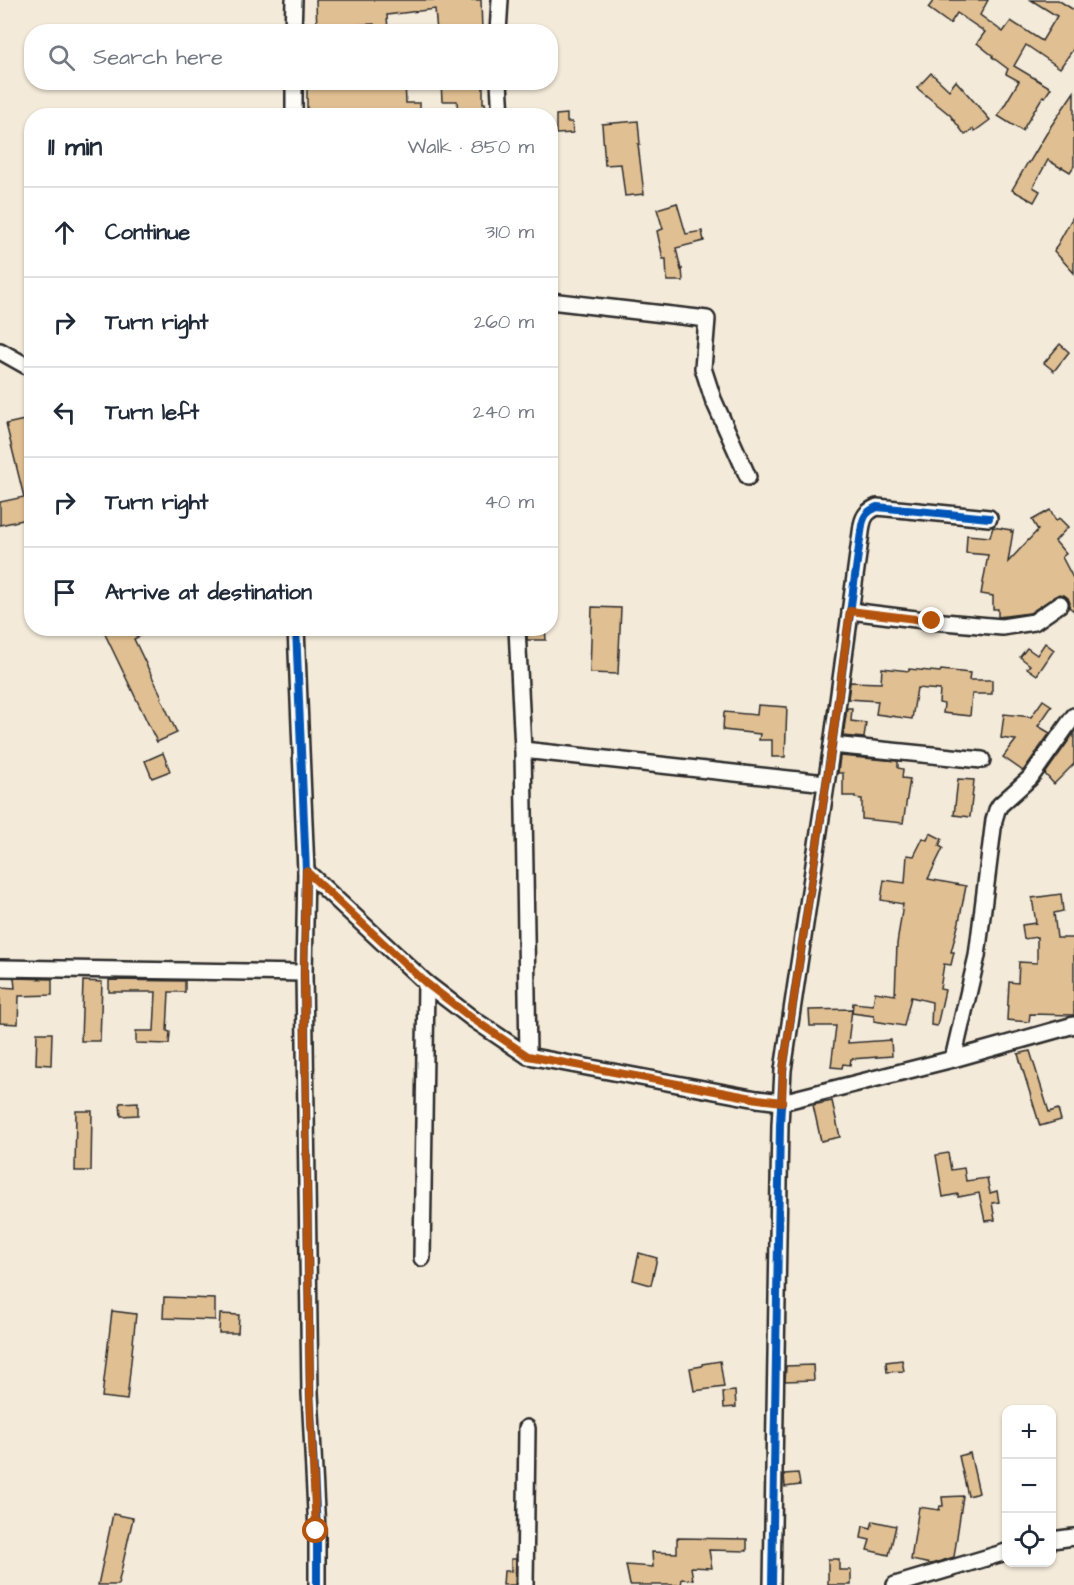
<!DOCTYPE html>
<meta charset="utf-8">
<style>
body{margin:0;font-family:"Architects Daughter",sans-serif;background:#f6f6f7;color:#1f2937}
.controls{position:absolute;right:18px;bottom:18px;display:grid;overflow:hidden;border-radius:12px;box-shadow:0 2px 4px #0004}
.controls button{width:54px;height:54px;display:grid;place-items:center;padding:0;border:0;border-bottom:2px solid #e0e1e3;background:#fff;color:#1f2937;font:30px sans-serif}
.stop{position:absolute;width:18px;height:18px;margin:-14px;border:4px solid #b45309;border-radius:50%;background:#fff}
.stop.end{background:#b45309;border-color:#fff;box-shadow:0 2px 6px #0008}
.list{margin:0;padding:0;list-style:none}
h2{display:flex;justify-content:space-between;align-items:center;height:78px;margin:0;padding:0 24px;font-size:26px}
h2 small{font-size:20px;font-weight:400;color:#747a83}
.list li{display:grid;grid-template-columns:39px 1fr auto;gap:18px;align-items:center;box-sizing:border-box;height:90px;padding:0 24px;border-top:2px solid #e0e1e3}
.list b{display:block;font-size:22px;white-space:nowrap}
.list em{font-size:20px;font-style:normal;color:#747a83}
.icon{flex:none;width:33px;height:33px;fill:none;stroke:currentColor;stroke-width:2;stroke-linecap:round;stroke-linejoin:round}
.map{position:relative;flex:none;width:1074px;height:1585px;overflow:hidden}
.search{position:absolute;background:#fff;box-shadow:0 2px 4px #0004;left:24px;top:24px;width:534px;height:66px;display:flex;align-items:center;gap:15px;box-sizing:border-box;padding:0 21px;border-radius:24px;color:#747a83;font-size:22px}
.panel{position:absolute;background:#fff;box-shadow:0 2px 4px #0004;left:24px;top:108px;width:534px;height:528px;border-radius:24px}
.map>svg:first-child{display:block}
.building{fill:#e0bf92;stroke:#2b2b2b;stroke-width:1.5}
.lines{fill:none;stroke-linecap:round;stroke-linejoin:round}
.minor-casing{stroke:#2b2b2b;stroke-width:20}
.minor{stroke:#fdfcf7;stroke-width:15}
.cycleway-casing{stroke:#fdfcf7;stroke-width:11}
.cycleway{stroke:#0057b8;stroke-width:8}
.route{stroke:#b45309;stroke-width:8}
</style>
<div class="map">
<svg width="1074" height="1585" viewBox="0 0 1074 1585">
<rect width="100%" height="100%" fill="#f4ead9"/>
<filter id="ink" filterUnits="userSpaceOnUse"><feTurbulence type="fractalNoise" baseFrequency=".0167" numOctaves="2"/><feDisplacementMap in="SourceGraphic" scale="12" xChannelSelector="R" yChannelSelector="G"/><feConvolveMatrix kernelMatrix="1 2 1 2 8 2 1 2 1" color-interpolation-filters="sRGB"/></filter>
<g filter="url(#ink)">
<g class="building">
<path d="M316,0H481L482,32H437L435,9L387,15L388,32H374V24L353,25V32H317Z"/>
<path d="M934,0H988L980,15L1003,32L1011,21L1042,41L1057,16L1031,0H1058L1074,10V48L1060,68L1026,45L1014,66L1051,88L1045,97L1043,96L1022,131L998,116L1019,81L1006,74L1008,69L992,57L993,56L977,43L985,32L957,13L950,24L928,8Z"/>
<path d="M931,73L949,90L956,81L990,120L975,131L973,129L965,135L950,115L917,88Z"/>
<path d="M307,82H405L406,103H420V116H307Z"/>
<path d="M441,82H483V103H485L488,116H458L457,101H442Z"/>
<path d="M1074,92V166L1070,172L1062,167L1061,168L1048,160L1033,187L1040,191L1034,202L1012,190L1028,162L1029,163L1051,126Z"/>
<path d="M567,114V122H572L573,133L556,134V115Z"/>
<path d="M638,121L640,144H638L644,194L625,196L621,164L605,165L602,124Z"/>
<path d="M677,203L686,234L702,231L704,241L676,248L681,270L682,269L683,281H667L666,259H663L657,231L663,229L657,209Z"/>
<path d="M1074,215V273L1054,251Z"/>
<path d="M1060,344L1069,352L1054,371L1044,363Z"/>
<path d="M29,419L32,431V518L0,525V502L24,497L6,424Z"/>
<path d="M1050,510L1056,521L1059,518L1068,527L1055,541L1066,554L1062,557L1074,580V611L1069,607L1070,603L1068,598L1064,595L1059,594L1030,613L998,617V609H993V596L981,594L988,555L966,553L967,535L990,537L993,527L1011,530V532L1013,531L1008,562L1038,530L1032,520Z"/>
<path d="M592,607L621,608L618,674L590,673Z"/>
<path d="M102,628H155L134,639L162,697L161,698L177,733L157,742Z"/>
<path d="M527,628H545L546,640H527Z"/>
<path d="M1045,643L1054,650L1037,675L1027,668L1030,665L1020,657L1027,648L1037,655Z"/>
<path d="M882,668L909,671V669L940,672L941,670L970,673L969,680H992V694H972L970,716L943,713L944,704L939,703L940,690L917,688L912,719L876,714L878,701L848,699L850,682L881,683Z"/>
<path d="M1043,700L1052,706L1038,726L1050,733L1023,771L1003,757L1016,740L1001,738L1004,714L1031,717Z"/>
<path d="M758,705L787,707L785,757H772V740H759L760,734L723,730L724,712L757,715Z"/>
<path d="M847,708H852L851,721L866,723L864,738L843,736Z"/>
<path d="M1074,733V764L1054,784L1045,774Z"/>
<path d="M163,753L170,771L152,778L145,761Z"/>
<path d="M840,756L898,761V768L903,769L902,778L910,779L903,823L862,819V799L855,798V796H843V773H838Z"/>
<path d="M958,779L974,780L970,817L954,815Z"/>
<path d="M930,833L942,839L939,846L943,848L928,879L966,886L959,922L951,952H954L951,965L944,964L940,989L945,990L937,1026L931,1025L932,1002L911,997L904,1026L874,1021V1016L852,1013L853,1003L873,1005L875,992L895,995L897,944L903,904L881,900L884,880L905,883L907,855L914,856L923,838L927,840Z"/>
<path d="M1061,894L1063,911L1054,913L1057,938H1074V1015L1030,1014L1029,1022L1007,1020L1009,982L1018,983L1019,962L1037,963V937L1024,939L1022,925L1036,923L1032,898Z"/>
<path d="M14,978L52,979V995L19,996L18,1024L0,1023V987L15,988Z"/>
<path d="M109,980L185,981V992H169L167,1031L170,1032L169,1044L136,1043V1031H154L156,992H109Z"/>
<path d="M83,981L102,982L100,1041H81Z"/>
<path d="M852,1009L848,1043L891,1040L892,1056L851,1059L850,1065L843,1064L842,1068L831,1067L836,1026H810L809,1010Z"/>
<path d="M37,1033H52L51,1065L36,1064Z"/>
<path d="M1030,1051L1049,1112L1058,1109L1061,1120L1040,1126L1018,1054Z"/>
<path d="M832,1101L840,1137L821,1141L813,1105Z"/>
<path d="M138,1102V1115L121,1116L120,1103Z"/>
<path d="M76,1111H92L91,1171H75Z"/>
<path d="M948,1153L951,1170L964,1168L966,1181L987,1178L990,1193L997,1191L999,1202L992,1203L995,1220L985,1221L979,1193L958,1197V1194L943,1197L936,1155Z"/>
<path d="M639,1253L657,1258L651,1285L633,1280Z"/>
<path d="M164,1297L215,1299V1320L163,1318Z"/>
<path d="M112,1311L136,1314L127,1400L102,1397Z"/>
<path d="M220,1314L239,1315L238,1333H219Z"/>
<path d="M902,1360L904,1371L887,1372L886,1362Z"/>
<path d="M720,1361L724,1387L694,1391L690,1368L702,1366V1364Z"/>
<path d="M813,1365L814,1380L785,1381L786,1366Z"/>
<path d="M735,1391L736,1407L724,1408L723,1392Z"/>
<path d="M970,1453L979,1493L968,1496L959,1456Z"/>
<path d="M798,1473L800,1485L785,1487L784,1474Z"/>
<path d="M963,1496L954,1557L931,1564L911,1560L919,1507L939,1510L940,1506H943L942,1497Z"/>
<path d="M113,1514L133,1518L118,1585H98Z"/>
<path d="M873,1521L896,1526L889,1555L867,1550L870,1540L861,1538L863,1526L871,1528Z"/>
<path d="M677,1538L747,1539V1551L709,1550L712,1568L691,1567L693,1580L682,1579L681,1585H630L626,1565L653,1567L652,1552L677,1553Z"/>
<path d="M511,1559H516L515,1585H503L504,1571H511Z"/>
<path d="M828,1559H839V1570H851V1585H828Z"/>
</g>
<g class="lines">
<g class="minor-casing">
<g id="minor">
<path d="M293,32L294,0"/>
<path d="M498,32L500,0"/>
<path d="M294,82V116"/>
<path d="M499,82L501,116"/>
<path d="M550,301L707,319L703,368L713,399L748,477"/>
<path d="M0,351L32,369"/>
<path d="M850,611L932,621L1002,627L1034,622L1060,604"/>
<path d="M296,628L306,871L304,973L310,1393L317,1531V1585"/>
<path d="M517,628L523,750L528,1056"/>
<path d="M832,745L982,760"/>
<path d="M523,750L826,783"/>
<path d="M306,871L426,983L473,1019L528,1056L757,1099L782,1102L953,1059L1074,1025"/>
<path d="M0,968L304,973"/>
<path d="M953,1059L977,956L994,820L997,810L1000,805L1030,778L1074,716"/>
<path d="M422,1258L426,983"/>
<path d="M1052,1540L1074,1537"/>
<path d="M525,1585L527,1428"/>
<path d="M772,1585L780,1125L783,1070L832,745L862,525C864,515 868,511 877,507L989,518"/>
<path d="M895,1585L1006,1552"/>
</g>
</g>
<use href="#minor" class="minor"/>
<g class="cycleway-casing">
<g id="cycleway">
<path d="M296,628L306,871L304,973L310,1393L317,1531V1585"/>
<path d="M772,1585L780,1125L783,1070L832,745L862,525C864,515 868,511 877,507L989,518"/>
</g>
</g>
<use href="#cycleway" class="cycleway"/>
</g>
</g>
<g class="lines" filter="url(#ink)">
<path class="route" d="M316,1531L310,1393L304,973L306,871L426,983L473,1019L528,1056L758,1099L782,1102L783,1070L832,745L850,611L932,621"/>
</g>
</svg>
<div class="controls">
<button>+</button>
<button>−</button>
<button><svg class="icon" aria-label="locate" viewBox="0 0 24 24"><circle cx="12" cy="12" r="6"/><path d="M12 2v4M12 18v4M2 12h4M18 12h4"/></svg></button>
</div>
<div class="stop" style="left:316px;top:1531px"></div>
<div class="stop end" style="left:932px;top:621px"></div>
<div class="search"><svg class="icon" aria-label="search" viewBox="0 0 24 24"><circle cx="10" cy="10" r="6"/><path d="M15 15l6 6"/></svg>Search here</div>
<section class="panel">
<h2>11 min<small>Walk · 850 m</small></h2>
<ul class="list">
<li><svg class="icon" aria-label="ahead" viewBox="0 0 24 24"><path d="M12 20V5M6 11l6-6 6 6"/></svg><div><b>Continue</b></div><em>310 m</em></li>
<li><svg class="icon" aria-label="right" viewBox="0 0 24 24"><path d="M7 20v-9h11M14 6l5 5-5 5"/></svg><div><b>Turn right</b></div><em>260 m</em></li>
<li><svg class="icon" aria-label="left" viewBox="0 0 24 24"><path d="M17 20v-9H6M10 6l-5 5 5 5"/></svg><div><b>Turn left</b></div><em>240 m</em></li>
<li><svg class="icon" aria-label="right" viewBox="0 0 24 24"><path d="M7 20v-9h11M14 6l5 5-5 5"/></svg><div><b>Turn right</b></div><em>40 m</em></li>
<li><svg class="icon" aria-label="arrive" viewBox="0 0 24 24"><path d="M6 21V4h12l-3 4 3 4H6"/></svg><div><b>Arrive at destination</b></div></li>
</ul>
</section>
</div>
